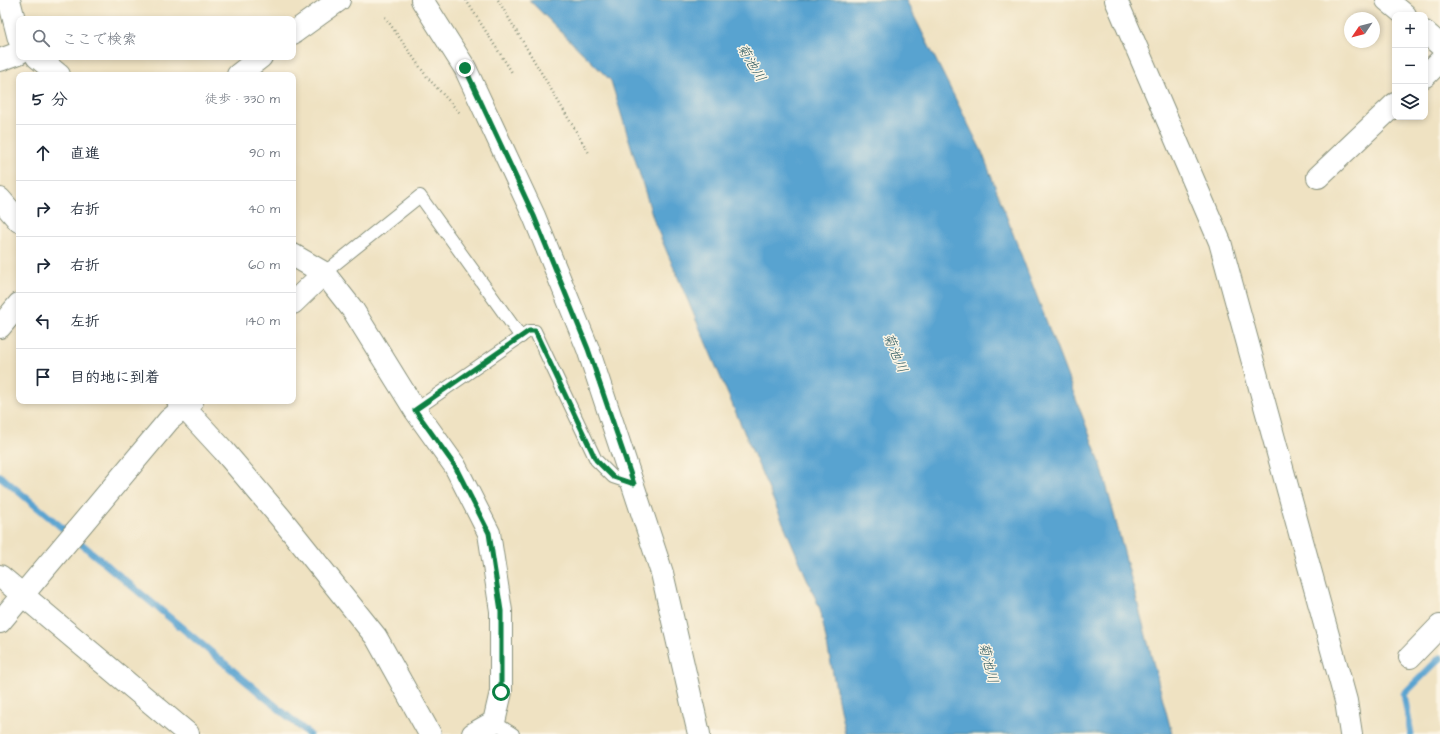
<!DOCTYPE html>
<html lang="ja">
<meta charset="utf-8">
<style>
body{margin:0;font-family:"Architects Daughter","Klee One",sans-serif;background:#f2f2f3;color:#1f2937}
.controls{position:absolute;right:12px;top:12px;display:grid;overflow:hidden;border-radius:8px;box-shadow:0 2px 6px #0003}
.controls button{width:36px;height:36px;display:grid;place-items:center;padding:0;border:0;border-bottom:1px solid #e0e1e3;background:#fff;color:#1f2937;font:20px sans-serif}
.compass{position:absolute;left:1344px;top:12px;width:36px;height:36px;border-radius:50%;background:#fff;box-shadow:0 2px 6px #0003;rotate:235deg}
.stop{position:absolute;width:12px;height:12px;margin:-9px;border:3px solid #0b8043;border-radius:50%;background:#fff}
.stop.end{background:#0b8043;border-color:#fff;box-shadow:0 1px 4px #0008}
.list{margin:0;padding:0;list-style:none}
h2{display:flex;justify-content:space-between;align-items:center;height:52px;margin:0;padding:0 16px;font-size:17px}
h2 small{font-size:13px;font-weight:400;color:#747a83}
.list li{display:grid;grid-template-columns:26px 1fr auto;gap:12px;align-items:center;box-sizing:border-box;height:56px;padding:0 16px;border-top:1px solid #e0e1e3}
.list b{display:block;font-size:15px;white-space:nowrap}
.list em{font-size:13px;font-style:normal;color:#747a83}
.icon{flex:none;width:22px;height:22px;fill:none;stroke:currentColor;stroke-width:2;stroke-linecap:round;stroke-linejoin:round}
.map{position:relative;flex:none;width:1440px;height:734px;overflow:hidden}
.search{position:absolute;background:#fff;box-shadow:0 2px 6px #0003;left:16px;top:16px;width:280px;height:44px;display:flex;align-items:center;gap:10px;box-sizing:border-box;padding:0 14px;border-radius:8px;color:#747a83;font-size:15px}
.panel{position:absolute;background:#fff;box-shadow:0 2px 6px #0003;left:16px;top:72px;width:280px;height:332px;border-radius:8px}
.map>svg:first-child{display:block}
.water{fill:#59a3d0;stroke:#3c7082}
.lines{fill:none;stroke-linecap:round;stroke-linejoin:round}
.stream{stroke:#59a3d0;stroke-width:7}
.service-casing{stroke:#87907b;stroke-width:14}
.minor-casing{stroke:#87907b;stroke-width:24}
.tertiary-casing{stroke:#87907b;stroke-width:24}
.trunk-casing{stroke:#87907b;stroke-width:24}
.path{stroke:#87907b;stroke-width:2.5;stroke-dasharray:1 3;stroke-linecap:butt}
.service{stroke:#fff;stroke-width:12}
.minor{stroke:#fff;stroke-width:22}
.tertiary{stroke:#fff;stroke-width:22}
.trunk{stroke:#fff;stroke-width:22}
.route{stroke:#0b8043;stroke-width:5}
.labels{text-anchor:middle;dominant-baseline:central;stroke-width:3;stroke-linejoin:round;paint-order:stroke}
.water-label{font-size:14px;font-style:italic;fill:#305c63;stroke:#fcf5e5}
</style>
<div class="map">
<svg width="1440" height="734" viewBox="0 0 1440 734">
<rect width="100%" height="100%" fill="#fcf5e5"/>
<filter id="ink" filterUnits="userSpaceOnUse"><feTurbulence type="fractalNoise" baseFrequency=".025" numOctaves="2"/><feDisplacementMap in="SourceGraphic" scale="8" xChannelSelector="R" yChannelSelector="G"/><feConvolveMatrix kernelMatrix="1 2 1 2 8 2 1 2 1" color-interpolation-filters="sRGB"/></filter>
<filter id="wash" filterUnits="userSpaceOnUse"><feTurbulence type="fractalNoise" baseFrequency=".012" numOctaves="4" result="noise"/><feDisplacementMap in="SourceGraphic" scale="16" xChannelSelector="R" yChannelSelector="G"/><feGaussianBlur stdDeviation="0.9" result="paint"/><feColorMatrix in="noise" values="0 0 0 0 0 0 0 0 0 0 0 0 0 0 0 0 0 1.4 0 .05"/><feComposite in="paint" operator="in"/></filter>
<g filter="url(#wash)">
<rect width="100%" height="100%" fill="#efe2c2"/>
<path class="water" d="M529,0H906L982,152L1101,465L1172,734H845L820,609L655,224L611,81Z"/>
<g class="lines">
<g class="stream">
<path d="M0,476L309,734"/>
<path d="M1411,734L1404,694L1440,658"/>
</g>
</g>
</g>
<g filter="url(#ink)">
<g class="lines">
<g class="service-casing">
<g id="service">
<path d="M324,273L420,196L521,337"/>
<path d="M415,410L529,331H535L596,460L613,477L634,484"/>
<path d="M494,722L513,734"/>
</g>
</g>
<g class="minor-casing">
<g id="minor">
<path d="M9,0L19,39"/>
<path d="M422,0L465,68L534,216L588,349L662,573L699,734"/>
<path d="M1116,0L1220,242L1346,701L1351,734"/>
<path d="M1387,0L1405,15"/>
<path d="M1425,32L1440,45"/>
<path d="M37,57L59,75"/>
<path d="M0,60L19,53"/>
<path d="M1425,76L1440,61"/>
<path d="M1318,177L1395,104"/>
<path d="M0,199L19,221"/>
<path d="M293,255L324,273L353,310L415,410L455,466L489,533L501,611V692L494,722L473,734"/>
<path d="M293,303L324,273"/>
<path d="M0,576L188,734"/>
<path d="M0,622L169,420L192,401"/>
<path d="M1410,657L1440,626"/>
</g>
</g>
<g class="tertiary-casing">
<path id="tertiary" d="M178,401L224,451L280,517L376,637L430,734"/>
</g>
<g class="trunk-casing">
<g id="trunk">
<path d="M293,33L339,0"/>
<path d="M238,75L261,57"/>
<path d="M0,327L19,304"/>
</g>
</g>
<g class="path">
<path d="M466,0L513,74"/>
<path d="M498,0L589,153"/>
<path d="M385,17L427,77L460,113"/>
</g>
<use href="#service" class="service"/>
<use href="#minor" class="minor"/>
<use href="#tertiary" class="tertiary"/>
<use href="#trunk" class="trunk"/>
</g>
</g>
<g class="lines" filter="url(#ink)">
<path class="route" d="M465,68L534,216L588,349L634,484L613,477L596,460L535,331H529L415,410L455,466L489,533L501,611V692"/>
</g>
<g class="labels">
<g class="water-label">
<text transform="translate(751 63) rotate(59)">菊池川</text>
<text transform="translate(895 353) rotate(67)">菊池川</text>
<text transform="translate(988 663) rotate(76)">菊池川</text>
</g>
</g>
</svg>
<div class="controls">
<button>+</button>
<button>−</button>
<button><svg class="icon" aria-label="layers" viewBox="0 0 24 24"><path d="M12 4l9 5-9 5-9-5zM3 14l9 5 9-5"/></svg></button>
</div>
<svg class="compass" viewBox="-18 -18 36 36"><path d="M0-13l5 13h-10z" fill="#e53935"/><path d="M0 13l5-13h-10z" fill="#747a83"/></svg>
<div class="stop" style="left:501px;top:692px"></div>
<div class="stop end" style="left:465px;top:68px"></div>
<div class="search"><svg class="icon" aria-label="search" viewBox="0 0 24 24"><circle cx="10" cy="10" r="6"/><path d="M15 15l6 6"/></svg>ここで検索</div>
<section class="panel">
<h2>5 分<small>徒歩 · 330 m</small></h2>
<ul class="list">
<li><svg class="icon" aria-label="ahead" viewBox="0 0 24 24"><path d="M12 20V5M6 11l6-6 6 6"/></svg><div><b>直進</b></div><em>90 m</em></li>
<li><svg class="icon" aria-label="right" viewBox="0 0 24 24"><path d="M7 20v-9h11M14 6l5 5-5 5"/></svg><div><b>右折</b></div><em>40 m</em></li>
<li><svg class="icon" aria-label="right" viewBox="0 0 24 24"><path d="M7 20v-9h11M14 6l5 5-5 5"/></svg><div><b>右折</b></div><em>60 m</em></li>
<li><svg class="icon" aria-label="left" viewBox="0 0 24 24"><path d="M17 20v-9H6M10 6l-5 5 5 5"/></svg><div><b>左折</b></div><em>140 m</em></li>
<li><svg class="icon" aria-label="arrive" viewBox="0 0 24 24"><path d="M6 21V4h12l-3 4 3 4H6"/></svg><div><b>目的地に到着</b></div></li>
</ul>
</section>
</div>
